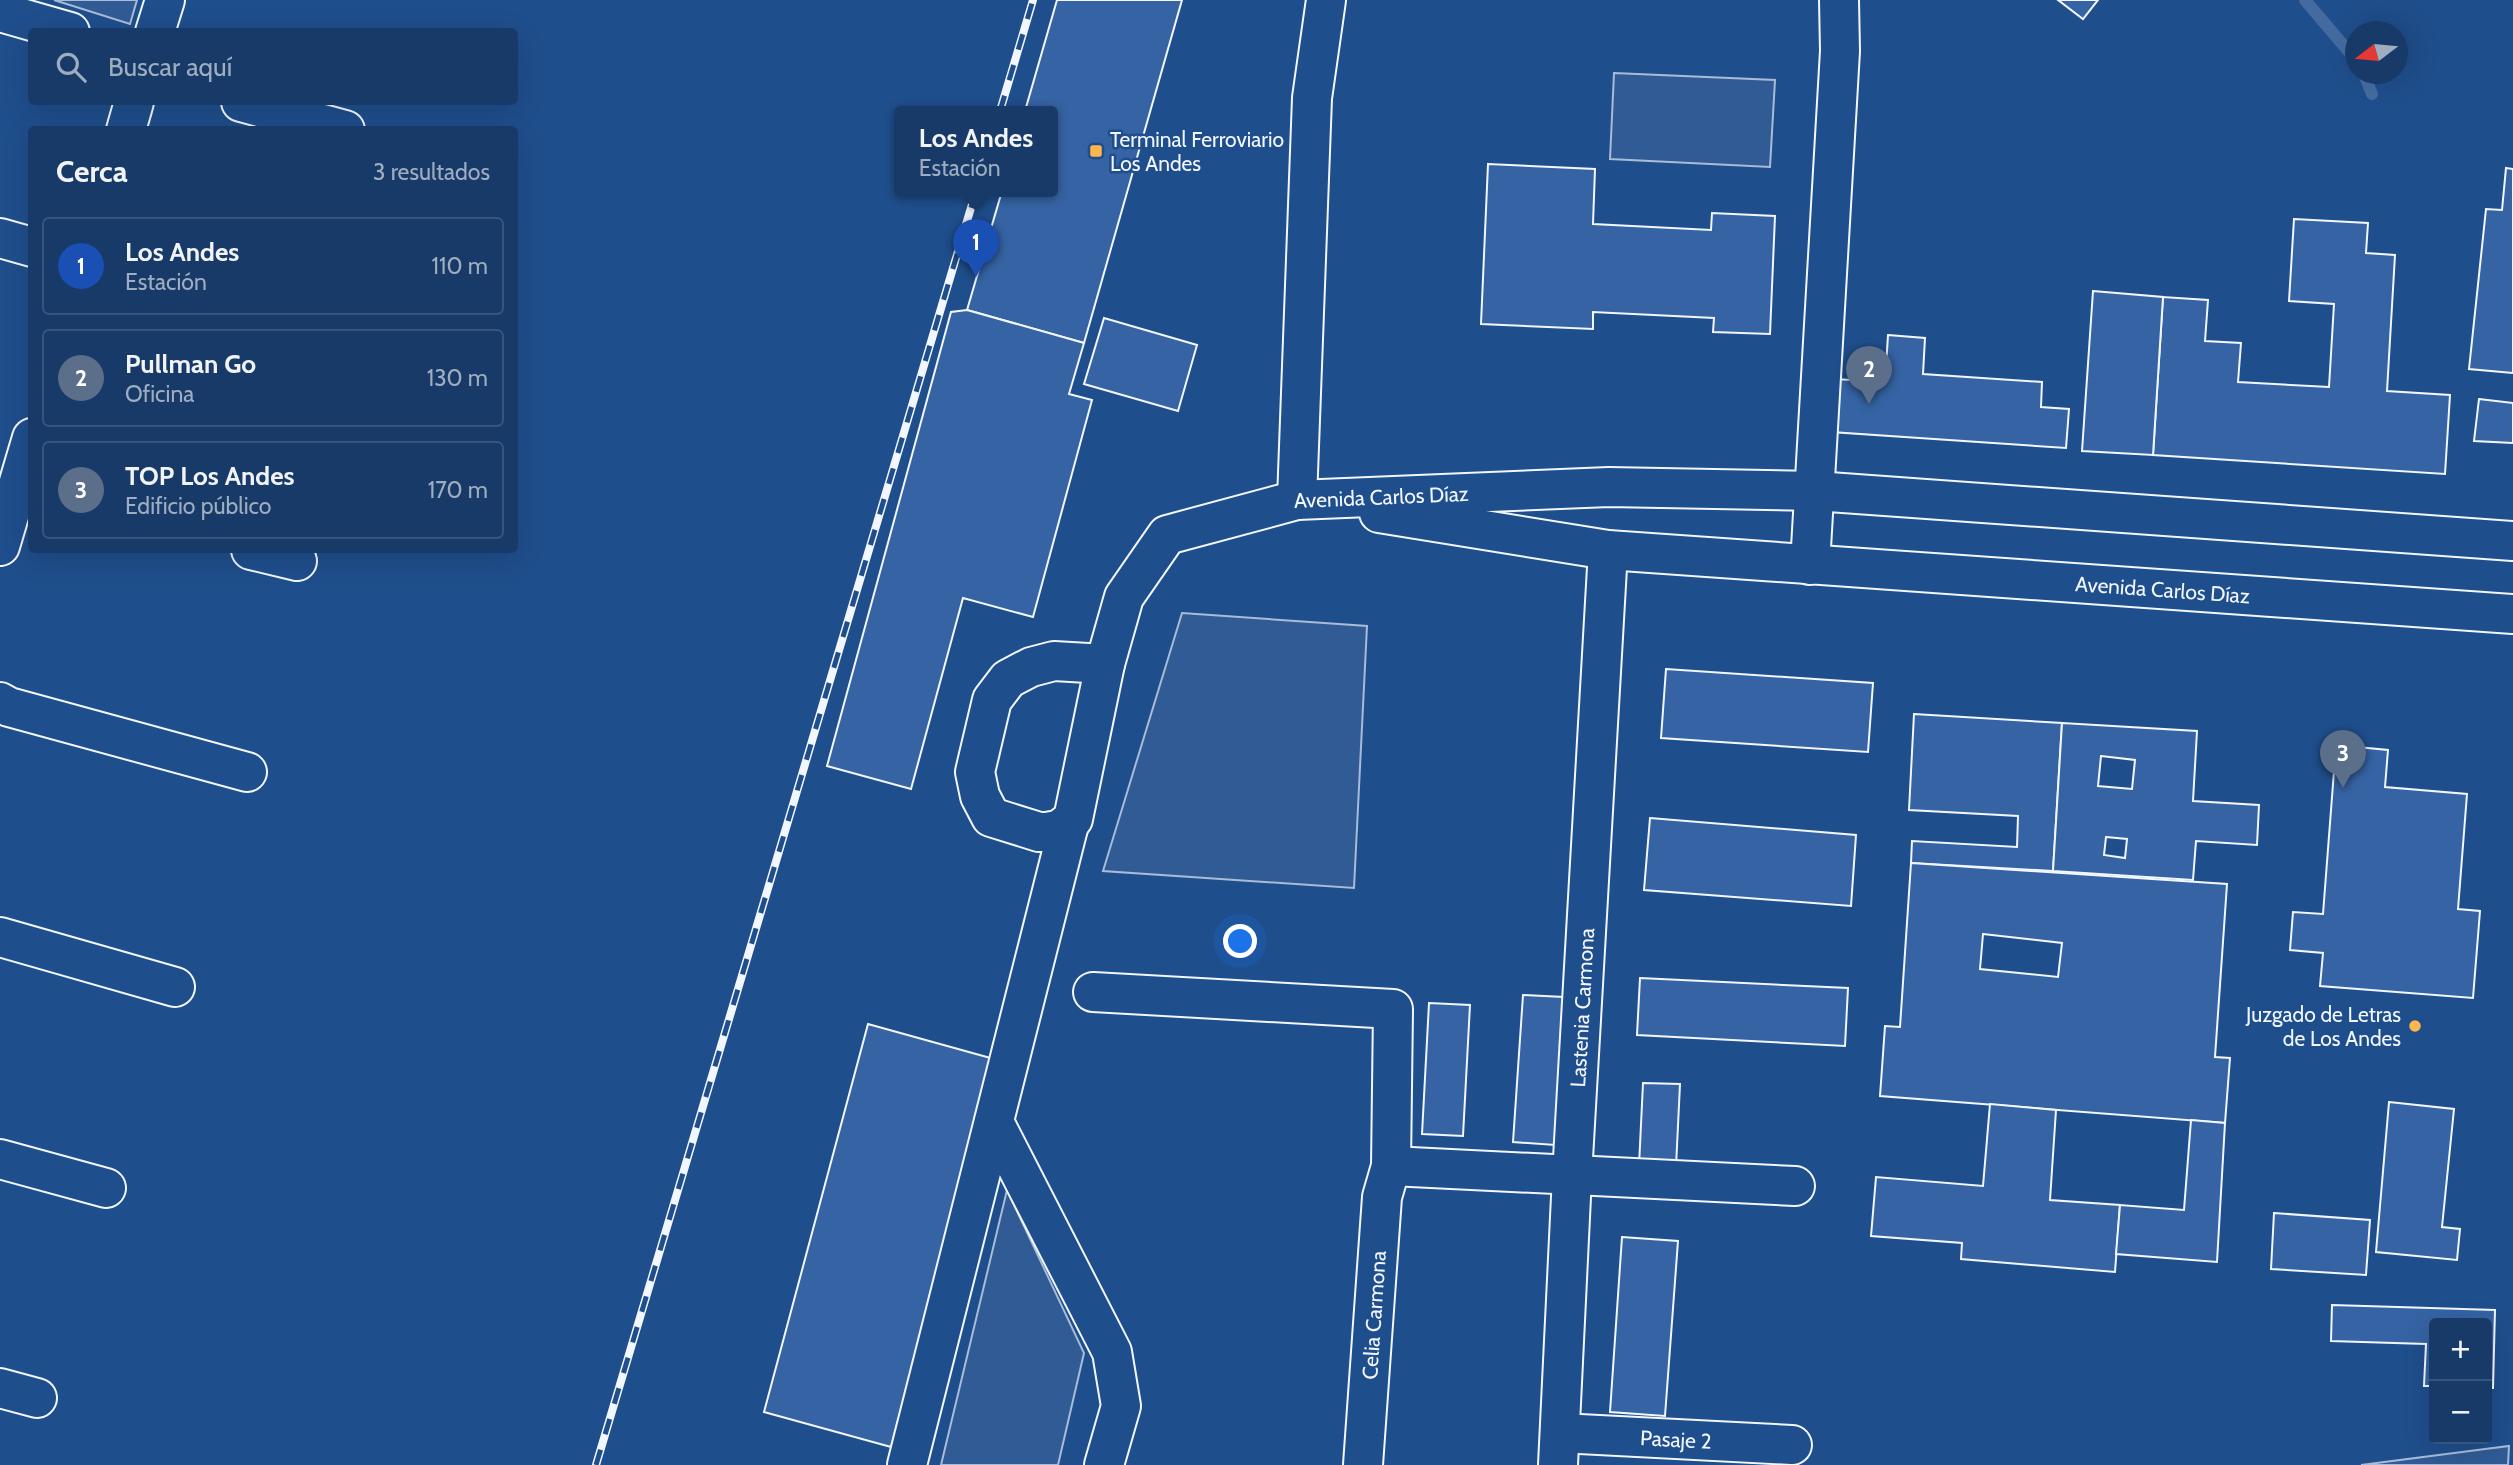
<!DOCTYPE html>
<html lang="es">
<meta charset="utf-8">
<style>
body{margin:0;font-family:Cabin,sans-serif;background:#244571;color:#f1f3f6}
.controls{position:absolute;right:21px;bottom:21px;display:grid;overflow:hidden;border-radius:7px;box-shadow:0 7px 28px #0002}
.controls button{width:63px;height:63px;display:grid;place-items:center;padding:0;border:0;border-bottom:2px solid #36547d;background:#173a69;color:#f1f3f6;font:35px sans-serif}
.compass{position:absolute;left:2345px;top:21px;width:63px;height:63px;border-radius:50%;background:#173a69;box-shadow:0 7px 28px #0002;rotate:254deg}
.you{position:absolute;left:1241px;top:942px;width:24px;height:24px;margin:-18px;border:5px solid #fff;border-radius:50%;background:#1a73e8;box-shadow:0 0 0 10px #1a73e833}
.badge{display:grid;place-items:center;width:46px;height:46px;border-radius:50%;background:#ffb74d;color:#fff;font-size:23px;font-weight:700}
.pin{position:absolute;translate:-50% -58px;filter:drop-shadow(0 2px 4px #0008)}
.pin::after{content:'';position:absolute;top:37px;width:24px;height:21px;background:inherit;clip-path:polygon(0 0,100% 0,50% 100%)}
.popup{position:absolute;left:894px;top:106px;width:164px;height:91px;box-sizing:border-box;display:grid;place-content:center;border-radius:7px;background:#173a69;filter:drop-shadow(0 2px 5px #0005);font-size:23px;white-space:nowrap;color:#9eadc0}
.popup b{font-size:26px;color:#f1f3f6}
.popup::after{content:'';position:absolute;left:50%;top:100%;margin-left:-14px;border:14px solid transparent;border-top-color:#173a69}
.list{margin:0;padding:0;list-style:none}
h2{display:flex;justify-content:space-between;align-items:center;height:91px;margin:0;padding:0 28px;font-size:30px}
h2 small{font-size:23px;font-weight:400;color:#9eadc0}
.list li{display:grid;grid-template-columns:46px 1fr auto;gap:21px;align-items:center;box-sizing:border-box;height:98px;margin:0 14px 14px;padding:0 14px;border:2px solid #36547d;border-radius:7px}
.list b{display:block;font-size:26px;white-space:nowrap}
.list p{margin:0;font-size:23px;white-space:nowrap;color:#9eadc0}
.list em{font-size:23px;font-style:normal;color:#9eadc0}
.icon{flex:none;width:38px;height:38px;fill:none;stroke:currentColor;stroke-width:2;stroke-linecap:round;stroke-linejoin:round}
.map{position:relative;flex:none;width:2513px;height:1465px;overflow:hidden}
.search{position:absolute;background:#173a69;box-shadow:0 7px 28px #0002;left:28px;top:28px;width:490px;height:77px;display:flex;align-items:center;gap:18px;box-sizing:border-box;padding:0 24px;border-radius:7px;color:#9eadc0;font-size:26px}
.panel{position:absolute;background:#173a69;box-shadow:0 7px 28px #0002;left:28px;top:126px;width:490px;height:427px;border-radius:7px}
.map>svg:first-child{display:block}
.built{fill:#305b95;stroke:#a8bbd7;stroke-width:2}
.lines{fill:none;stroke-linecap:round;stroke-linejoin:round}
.stream{stroke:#446ba0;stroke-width:12}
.building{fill:#3563a3;stroke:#f2f6ff;stroke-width:2;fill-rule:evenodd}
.minor-casing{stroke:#f2f6ff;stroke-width:42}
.minor{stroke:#1f4e8c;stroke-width:38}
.rail-casing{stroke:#f2f6ff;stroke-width:8}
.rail{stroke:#1f4e8c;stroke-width:5;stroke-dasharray:16;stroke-linecap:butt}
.poi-dot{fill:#ffb74d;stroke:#1f4e8c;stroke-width:2.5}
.labels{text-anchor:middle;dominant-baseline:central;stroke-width:5;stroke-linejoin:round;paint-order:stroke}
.poi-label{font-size:21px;fill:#f2f6ff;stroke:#1f4e8c;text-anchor:start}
.street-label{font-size:21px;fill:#f2f6ff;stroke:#1f4e8c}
</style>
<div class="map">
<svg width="2513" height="1465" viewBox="0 0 2513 1465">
<rect width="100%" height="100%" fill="#1f4e8c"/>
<g class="built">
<path d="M54,0H137L130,24Z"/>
<path d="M1614,73L1775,80L1770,167L1610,159Z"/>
<path d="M1182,613L1367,626L1354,888L1103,871Z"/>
<path d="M1007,1190L1084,1353L1058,1465H941Z"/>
<path d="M2509,1446L2508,1465H2361Z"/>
</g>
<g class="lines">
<g class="stream">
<path d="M2305,0L2356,60"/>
<path d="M2364,74L2372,94"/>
</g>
</g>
<g class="building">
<path d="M1057,0H1182L1084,343L967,310L1002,191H1053V111H1025Z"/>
<path d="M2058,0H2098L2083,19Z"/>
<path d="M1488,164L1595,169L1593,224L1711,230L1712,213L1775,216L1770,334L1713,332L1714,318L1593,312V329L1481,324Z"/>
<path d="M2506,168L2513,169V373L2469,369L2486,209L2502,210Z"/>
<path d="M2294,219L2368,223L2366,253L2395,255L2387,391L2450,395L2445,474L2153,455L2163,297L2208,300L2205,341L2241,343L2238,382L2329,387L2334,304L2289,301Z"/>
<path d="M2093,291L2163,297L2153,455L2082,451Z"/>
<path d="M967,310L1084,343L1069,394L1092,400L1033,617L963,598L911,789L827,766L951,312Z"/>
<path d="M1104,318L1197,345L1178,411L1084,384Z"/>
<path d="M1888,335L1925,338L1923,374L2042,382L2041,407L2069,409L2066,448L1831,432L1835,379L1885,382Z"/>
<path d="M2479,399L2513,403V443L2474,441Z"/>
<path d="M1666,669L1873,683L1868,752L1661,738Z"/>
<path d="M1914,714L2062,723L2053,871L1911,863L1912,841L2017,847L2018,816L1909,810Z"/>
<path d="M2062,723L2197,731L2193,801L2259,805L2257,845L2196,841L2193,880L2053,871ZM2101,756L2135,760L2132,789L2098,786ZM2106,837L2127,839L2125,858L2104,855Z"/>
<path d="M2336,745L2388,750L2385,787L2467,794L2458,909L2480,911L2473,998L2320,986L2323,953L2290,950L2293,912L2323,914Z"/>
<path d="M1650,818L1856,835L1851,906L1644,890Z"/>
<path d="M1911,863L2227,884L2215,1057L2230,1058L2225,1123L1880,1096L1885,1026L1900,1027ZM1983,934L2062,943L2058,977L1980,969Z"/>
<path d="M1640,978L1848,988L1845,1046L1637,1035Z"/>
<path d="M1523,995L1564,997L1555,1145L1513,1142Z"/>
<path d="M1429,1003L1470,1005L1463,1136L1422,1134Z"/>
<path d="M868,1024L994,1059L891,1447L764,1412Z"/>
<path d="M1643,1083L1680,1084L1676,1167L1639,1166Z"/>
<path d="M2389,1102L2454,1109L2442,1227L2460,1229L2457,1260L2376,1252Z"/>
<path d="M1990,1104L2056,1110L2050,1200L2120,1205L2115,1272L1961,1259L1962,1243L1871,1236L1876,1177L1983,1186Z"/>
<path d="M2191,1120L2225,1123L2217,1262L2116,1254L2120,1205L2184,1210Z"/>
<path d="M2274,1213L2370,1220L2366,1275L2271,1269Z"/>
<path d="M1622,1237L1678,1241L1665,1416L1610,1412Z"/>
<path d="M2332,1305L2495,1310L2493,1388H2487V1323H2434V1386H2424L2426,1344L2331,1341Z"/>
</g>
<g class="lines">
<g class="minor-casing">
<g id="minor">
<path d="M0,12L70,32"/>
<path d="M155,32L165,0"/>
<path d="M241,102L345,130"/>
<path d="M126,130L134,102"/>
<path d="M0,238L32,247"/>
<path d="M1297,500L1312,98L1326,0"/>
<path id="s1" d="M1379,513L1608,550L2513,614"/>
<path d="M0,546L32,438"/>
<path d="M251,550L297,561"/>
<path d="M1810,565L1840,51L1839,0"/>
<path d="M1054,661L1105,664L1073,819L1064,826L1068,828L1047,832H1039L991,817L980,796L975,772L992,700L1008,679L1031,667Z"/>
<path id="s2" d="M1105,664L1124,597L1167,535L1297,500L1609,487L1815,491L2513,541"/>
<path d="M0,702L9,707L247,772"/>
<path d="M0,937L175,987"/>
<path d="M1093,992L1393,1009L1391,1166L1382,1197L1363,1465"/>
<path d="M994,1122L1112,1352L1121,1406L1104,1465"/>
<path d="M0,1159L106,1188"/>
<path d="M1391,1166L1795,1186"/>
<path d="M0,1388L37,1398"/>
<path id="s3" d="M1560,1433L1792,1445"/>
<path d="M907,1465L1068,828"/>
<path id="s4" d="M1558,1465L1572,1176L1608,550"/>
</g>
</g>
<use href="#minor" class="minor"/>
<g class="rail-casing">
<g id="rail">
<path d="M1000,111L1033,0"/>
<path d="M596,1465L976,191"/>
</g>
</g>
<use href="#rail" class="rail"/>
</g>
<g class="poi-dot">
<rect x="1089" y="144" width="14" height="14" rx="3.5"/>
<circle cx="2415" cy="1026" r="7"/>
</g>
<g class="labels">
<g class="poi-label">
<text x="1110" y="139">Terminal Ferroviario<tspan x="1110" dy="24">Los Andes</tspan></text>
<text x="2401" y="1014" text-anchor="end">Juzgado de Letras<tspan x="2401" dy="24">de Los Andes</tspan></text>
</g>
<g class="street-label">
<text stroke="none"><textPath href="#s2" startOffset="364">Avenida Carlos Díaz</textPath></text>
<text stroke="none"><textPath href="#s1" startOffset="788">Avenida Carlos Díaz</textPath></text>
<text stroke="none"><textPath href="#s4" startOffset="458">Lastenia Carmona</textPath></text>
<text transform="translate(1374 1315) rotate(-86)">Celia Carmona</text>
<text stroke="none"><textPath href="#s3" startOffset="116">Pasaje 2</textPath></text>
</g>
</g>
</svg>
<div class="controls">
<button>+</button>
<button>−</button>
</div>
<svg class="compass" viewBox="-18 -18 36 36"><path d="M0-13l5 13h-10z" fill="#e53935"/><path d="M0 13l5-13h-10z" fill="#9eadc0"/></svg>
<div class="you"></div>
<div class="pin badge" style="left:976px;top:277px;background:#1a4fb4">1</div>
<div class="popup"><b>Los Andes</b>Estación</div>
<div class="pin badge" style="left:1869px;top:404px;background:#5c6f8a">2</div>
<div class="pin badge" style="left:2343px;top:788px;background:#5c6f8a">3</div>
<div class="search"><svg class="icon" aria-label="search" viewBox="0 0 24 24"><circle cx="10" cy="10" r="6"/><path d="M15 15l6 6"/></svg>Buscar aquí</div>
<section class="panel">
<h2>Cerca<small>3 resultados</small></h2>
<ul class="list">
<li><span class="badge" style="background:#1a4fb4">1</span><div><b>Los Andes</b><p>Estación</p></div><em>110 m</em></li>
<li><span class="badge" style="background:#5c6f8a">2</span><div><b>Pullman Go</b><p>Oficina</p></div><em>130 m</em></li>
<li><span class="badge" style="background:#5c6f8a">3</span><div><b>TOP Los Andes</b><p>Edificio público</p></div><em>170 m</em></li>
</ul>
</section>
</div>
